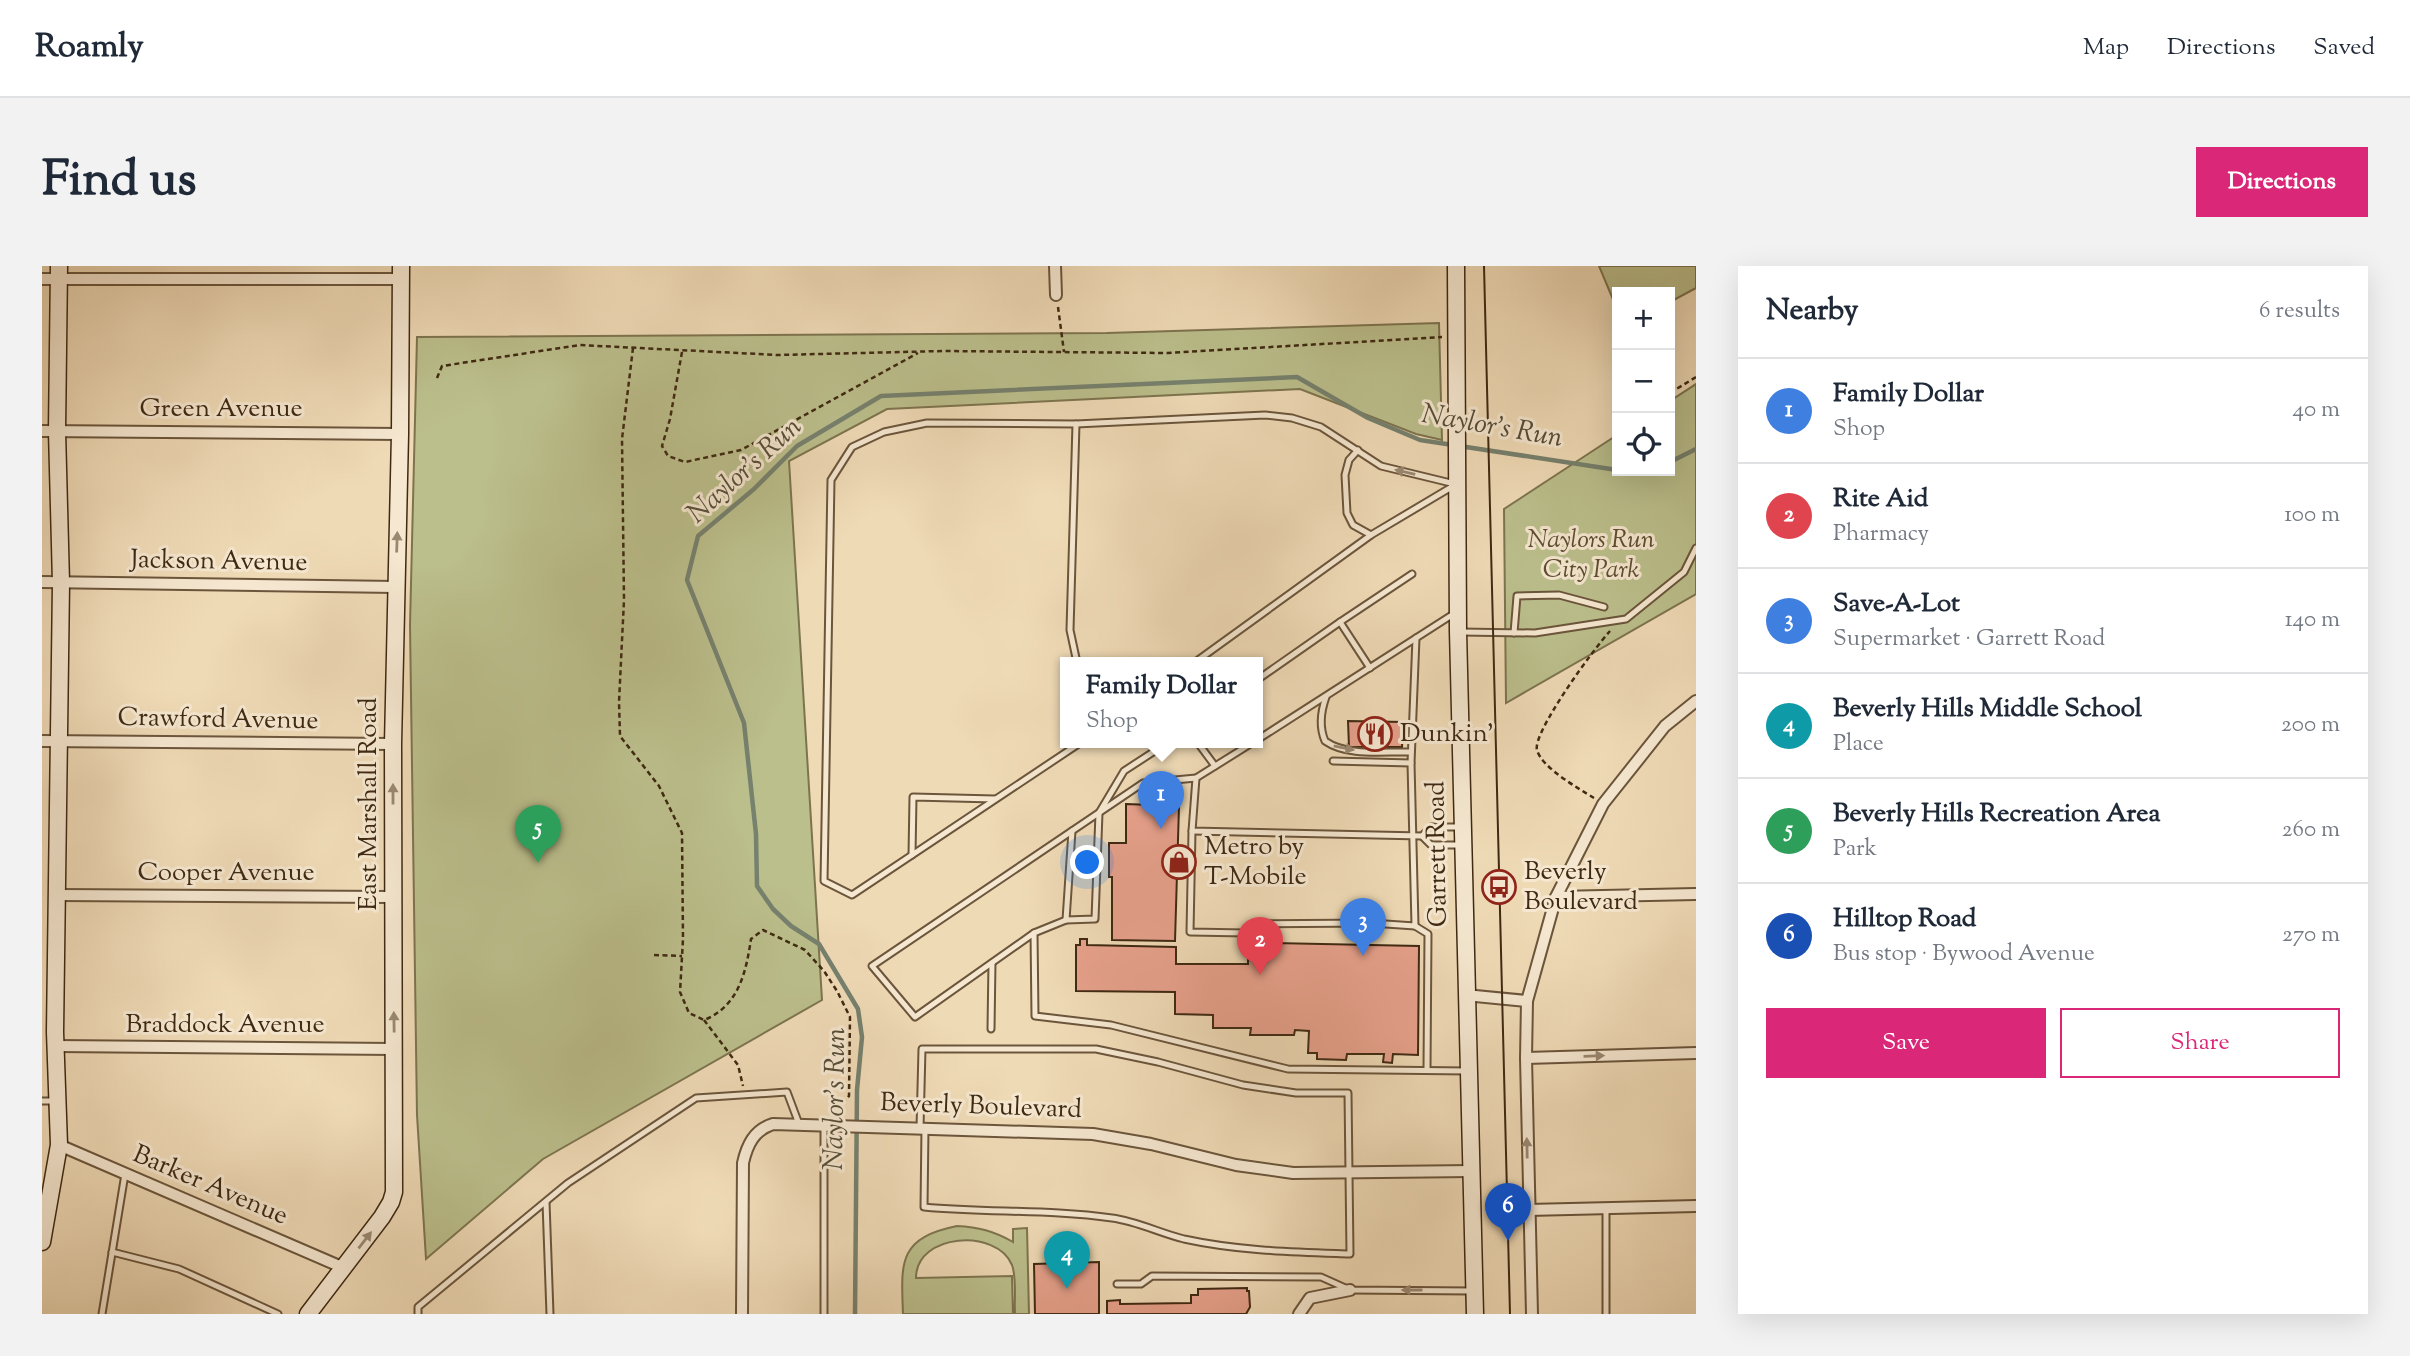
<!DOCTYPE html>
<meta charset="utf-8">
<style>
body{margin:0;font-family:"Sorts Mill Goudy",serif;background:#f2f2f3;color:#1f2937}
.controls{position:absolute;right:21px;top:21px;display:grid;overflow:hidden;border-radius:0px;box-shadow:0 7px 28px #0002}
.controls button{width:63px;height:63px;display:grid;place-items:center;padding:0;border:0;border-bottom:2px solid #e0e1e3;background:#fff;color:#1f2937;font:35px sans-serif}
.you{position:absolute;left:1046px;top:597px;width:24px;height:24px;margin:-18px;border:5px solid #fff;border-radius:50%;background:#1a73e8;box-shadow:0 0 0 10px #1a73e833}
.badge{display:grid;place-items:center;width:46px;height:46px;border-radius:50%;background:#db2777;color:#fff;font-size:23px;font-weight:700}
.pin{position:absolute;translate:-50% -58px;filter:drop-shadow(0 2px 4px #0008)}
.pin::after{content:'';position:absolute;top:37px;width:24px;height:21px;background:inherit;clip-path:polygon(0 0,100% 0,50% 100%)}
.popup{position:absolute;left:1018px;top:391px;width:203px;height:91px;box-sizing:border-box;display:grid;place-content:center;border-radius:0px;background:#fff;filter:drop-shadow(0 2px 5px #0005);font-size:23px;white-space:nowrap;color:#747a83}
.popup b{font-size:26px;color:#1f2937}
.popup::after{content:'';position:absolute;left:50%;top:100%;margin-left:-14px;border:14px solid transparent;border-top-color:#fff}
.list{margin:0;padding:0;list-style:none}
h2{display:flex;justify-content:space-between;align-items:center;height:91px;margin:0;padding:0 28px;font-size:30px}
h2 small{font-size:23px;font-weight:400;color:#747a83}
.list li{display:grid;grid-template-columns:46px 1fr auto;gap:21px;align-items:center;box-sizing:border-box;height:105px;padding:0 28px;border-top:2px solid #e0e1e3}
.list b{display:block;font-size:26px;white-space:nowrap}
.list p{margin:0;font-size:23px;white-space:nowrap;color:#747a83}
.list em{font-size:23px;font-style:normal;color:#747a83}
.actions{display:flex;gap:14px;padding:21px 28px}
.actions a{flex:1;padding:16px 0;border:2px solid #db2777;border-radius:0px;text-align:center;font-size:24px;color:#db2777}
.actions .main{background:#db2777;color:#fff}
.icon{flex:none;width:38px;height:38px;fill:none;stroke:currentColor;stroke-width:2;stroke-linecap:round;stroke-linejoin:round}
.map{position:relative;flex:none;width:1654px;height:1048px;overflow:hidden;border-radius:0px}
header{display:flex;align-items:center;gap:42px;box-sizing:border-box;height:98px;padding:0 35px;background:#fff;border-bottom:2px solid #e0e1e3}
header strong{font-size:33px}
nav{display:flex;gap:38px;margin-inline-start:auto;font-size:24px}
.intro{display:flex;align-items:center;justify-content:space-between;box-sizing:border-box;height:168px;padding:0 42px}
h1{margin:0;font-size:49px}
.button{padding:18px 32px;border-radius:0px;background:#db2777;color:#fff;font-size:24px;font-weight:700}
main{display:flex;gap:42px;padding:0 42px}
aside{flex:1;background:#fff;border-radius:0px;box-shadow:0 7px 28px #0002}
.map>svg:first-child{display:block}
.green{fill:#bbbf8c;stroke:#7d744f;stroke-width:2}
.lines{fill:none;stroke-linecap:round;stroke-linejoin:round}
.stream{stroke:#76816e;stroke-width:4.5}
.building{fill:#e7a18c;stroke:#3f2912;stroke-width:2}
.service-casing{stroke:#6b553b;stroke-width:9}
.minor-casing{stroke:#6b553b;stroke-width:14}
.secondary-casing{stroke:#3f2912;stroke-width:19}
.path{stroke:#3f2912;stroke-width:2.5;stroke-dasharray:5 3.5;stroke-linecap:butt}
.service{stroke:#f5e7d0;stroke-width:5}
.minor{stroke:#f5e7d0;stroke-width:10}
.secondary{stroke:#f5e7d0;stroke-width:16}
.tram{stroke:#3f2912;stroke-width:2}
.oneway{fill:#9a8871}
.labels{text-anchor:middle;dominant-baseline:central;stroke-width:6;stroke-linejoin:round;paint-order:stroke}
.street-label{font-size:26px;fill:#3f2912;stroke:#f5e7d0}
.park-label{font-size:26px;font-style:italic;fill:#5e4e30;stroke:#f5e7d0}
.poi-label{font-size:26px;fill:#3f2912;stroke:#f5e7d0;text-anchor:start}
.water-label{font-size:28px;font-style:italic;fill:#564e38;stroke:#f5e7d0}
</style>
<header>
<strong>Roamly</strong>
<nav><a>Map</a><a>Directions</a><a>Saved</a></nav>
</header>
<div class="intro"><h1>Find us</h1><a class="button">Directions</a></div>
<main>
<div class="map">
<svg width="1654" height="1048" viewBox="0 0 1654 1048">
<rect width="100%" height="100%" fill="#efdab6"/>
<filter id="stains"><feTurbulence type="fractalNoise" baseFrequency=".00286" numOctaves="4"/><feColorMatrix values="0 0 0 0 .2 0 0 0 0 .09 0 0 0 0 .02 0 0 0 .5 -.17"/></filter>
<radialGradient id="worn" r=".72"><stop offset=".6" stop-color="#630" stop-opacity="0"/><stop offset="1" stop-color="#630" stop-opacity=".3"/></radialGradient>
<g class="green">
<path d="M1557,0H1654V22L1628,36V26H1575V43Z"/>
<path d="M1397,57L1400,174L1374,168L1258,123L845,143L747,195L780,734L501,893L384,993L375,849L368,359L375,71L1065,67Z"/>
<path d="M1654,118V328L1464,437L1462,243L1575,169V205H1628V135Z"/>
<path d="M915,960C936,961 952,965 971,976V963L985,962L987,1048H973C972,1033 975,1013 970,999C955,962 874,967 874,1012L970,1010L971,1048H861C859,996 856,972 915,960Z"/>
</g>
<g class="lines">
<g class="stream">
<path d="M1628,196L1654,183"/>
<path d="M1583,205H1585"/>
<path d="M813,1048L815,824L820,771L816,743L777,678L749,660L731,643L715,620L714,568L702,457L645,314L656,270L712,223L755,180L839,130L1255,111L1326,152L1378,174L1575,204"/>
</g>
</g>
<g class="building">
<path d="M1306,455L1361,456L1360,481H1307Z"/>
<path d="M1084,538L1137,540L1133,675L1070,674V611H1067V577H1084Z"/>
<path d="M1038,673H1045V679L1134,681V698H1206V684L1232,685V677L1377,680L1376,789L1351,788L1350,797L1341,796L1342,788H1305L1304,794L1275,793V787H1266L1267,765L1253,764L1252,769H1208L1209,762H1171V749L1133,748V726L1034,725V679H1038Z"/>
<path d="M1057,996V1048H993L992,998Z"/>
<path d="M1205,1022V1025H1207L1208,1041L1204,1048H1065V1035L1078,1034V1038L1149,1037V1029H1156V1023Z"/>
</g>
<g class="lines">
<g class="service-casing">
<g id="service">
<path d="M1034,158L1028,364L1034,392L1037,397"/>
<path d="M1316,184L1307,194L1303,209L1305,247L1311,259L1329,269"/>
<path d="M1419,366L1493,367L1584,353L1642,306L1654,282"/>
<path d="M1472,367L1475,330L1517,329L1562,341"/>
<path d="M1152,397L1329,269L1413,219"/>
<path d="M1328,402L1298,356L1370,308"/>
<path d="M1215,414L1298,356"/>
<path d="M1284,431C1279,445 1277,461 1283,475C1306,491 1342,485 1369,486"/>
<path d="M1215,474L1413,347"/>
<path d="M1038,477L810,629L782,615L789,214L810,181L842,166L885,157L1034,158L1223,149L1250,152L1279,161L1339,200L1413,218"/>
<path d="M1156,477L1173,500"/>
<path d="M1210,477L1154,512L1101,517L830,700L873,751L992,667L993,750L1069,759L1246,803L1426,805"/>
<path d="M1291,495L1369,497"/>
<path d="M1154,512L1150,565L1380,570"/>
<path d="M1417,561H1389L1380,570L1389,579H1420"/>
<path d="M1030,565L1024,654L1053,653L1057,547L1082,505L1125,477"/>
<path d="M1150,565L1148,666L1204,667L1213,658L1329,657L1373,660L1369,497L1374,372"/>
<path d="M870,589L871,531L953,533"/>
<path d="M1373,660L1386,668L1385,804"/>
<path d="M992,667L1024,654"/>
<path d="M949,763L950,697"/>
<path d="M0,835H12"/>
<path d="M782,859V1048"/>
<path d="M878,862L880,783H1054L1116,796L1201,819L1254,827H1306L1308,988C1252,986 1197,985 1142,973C1118,967 1094,955 1070,952C1008,943 945,947 882,941L883,862"/>
<path d="M504,936L508,1048"/>
<path d="M1564,943V1048"/>
<path d="M70,986L137,1003L236,1048"/>
<path d="M1075,1018H1099L1110,1010L1279,1011L1308,1024L1430,1025"/>
<path d="M60,1048L83,908"/>
<path d="M376,1048V1041L526,917L654,832L745,826L757,858"/>
</g>
</g>
<g class="minor-casing">
<g id="minor">
<path d="M1013,0L1014,29"/>
<path d="M0,13H359"/>
<path d="M0,165L358,168"/>
<path d="M0,316L354,321"/>
<path d="M0,475L351,478"/>
<path d="M17,629L350,631"/>
<path d="M1514,631L1654,628"/>
<path d="M1423,729L1485,735"/>
<path d="M14,780L352,783"/>
<path d="M1484,792L1654,787"/>
<path d="M17,879L302,1002"/>
<path d="M1486,944L1654,940"/>
<path d="M700,1048L701,897C705,879 712,864 731,858L1051,868L1109,878L1194,899L1251,907L1430,905"/>
<path d="M1257,1048L1268,1032L1308,1024"/>
<path d="M1490,1048L1484,792L1485,735L1514,631L1561,538L1623,460L1654,435"/>
</g>
</g>
<g class="secondary-casing">
<g id="secondary">
<path d="M1414,0L1416,365L1433,1048"/>
<path d="M0,976L17,879L13,766L19,317L15,165L17,0"/>
<path d="M266,1048L340,951L349,936L352,926L351,478L358,168L359,0"/>
</g>
</g>
<g class="path">
<path d="M1016,41L1022,86"/>
<path d="M591,82L580,173L582,334L577,436L578,470L617,520L640,567L641,673L638,726L647,747L662,754C697,740 704,706 709,673L721,664L763,684L782,705L795,725L808,751L807,830L801,836V849"/>
<path d="M640,86L628,153L620,180L626,190L643,196L699,184L876,87"/>
<path d="M395,112L400,100L538,79L736,89L901,85L1126,87L1400,71"/>
<path d="M1628,127L1654,111"/>
<path d="M1552,532C1536,522 1500,502 1495,484C1490,467 1553,381 1568,365"/>
<path d="M612,689L640,690"/>
<path d="M662,754L696,799L701,820"/>
</g>
<use href="#service" class="service"/>
<use href="#minor" class="minor"/>
<use href="#secondary" class="secondary"/>
<path class="tram" d="M1442,0L1468,1048"/>
</g>
<defs><path id="oneway-solid" d="M-6-.8H1V-3.2L6.5 0L1 3.2V.8H-6Z" transform="scale(1.75)"/></defs>
<g class="oneway">
<use href="#oneway-solid" transform="translate(1363 206) rotate(-167)"/>
<use href="#oneway-solid" transform="translate(355 276) rotate(-88)"/>
<use href="#oneway-solid" transform="translate(1302 482) rotate(11)"/>
<use href="#oneway-solid" transform="translate(351 528) rotate(-90)"/>
<use href="#oneway-solid" transform="translate(352 756) rotate(-91)"/>
<use href="#oneway-solid" transform="translate(1552 790) rotate(-2)"/>
<use href="#oneway-solid" transform="translate(1485 882) rotate(-91)"/>
<use href="#oneway-solid" transform="translate(323 974) rotate(-52)"/>
<use href="#oneway-solid" transform="translate(1370 1024) rotate(-180)"/>
</g>
<defs>
<g id="restaurant-ring" transform="scale(1.75)"><circle r="9.5" fill="#f5e7d0" stroke="#8f2418" stroke-width="1.5"/><path d="M-5-6h1v4h1v-4h1v4h1v-4h1v5L-1.5 .5V6h-2V.5L-5-1ZM5-6V6H3V1.5H1.5Q1.5-4 5-6Z" fill="#8f2418"/></g>
<g id="shop-ring" transform="scale(1.75)"><circle r="9.5" fill="#f5e7d0" stroke="#8f2418" stroke-width="1.5"/><path d="M-5-2.5h2.3a2.7 3.5 0 0 1 5.4 0H5L5.5 6h-11ZM-1.5-2.5h3a1.5 2.3 0 0 0-3 0Z" fill="#8f2418"/></g>
<g id="bus-ring" transform="scale(1.75)"><circle r="9.5" fill="#f5e7d0" stroke="#8f2418" stroke-width="1.5"/><path d="M-5-6H5V4H4V6H2V4H-2V6H-4V4H-5ZM-3.5-4V0h7V-4ZM-3.5 1.2v1.5H-2V1.2ZM2 1.2v1.5H3.5V1.2Z" fill="#8f2418"/></g>
</defs>
<g fill-rule="evenodd">
<use href="#restaurant-ring" x="1333" y="468"/>
<use href="#shop-ring" x="1137" y="596"/>
<use href="#bus-ring" x="1457" y="621"/>
</g>
<g class="labels">
<g class="street-label">
<text x="179" y="143">Green Avenue</text>
<text transform="translate(177 296) rotate(1)">Jackson Avenue</text>
<text transform="translate(176 454) rotate(1)">Crawford Avenue</text>
<text transform="translate(327 538) rotate(-90)">East Marshall Road</text>
<text transform="translate(1396 588) rotate(-91)">Garrett Road</text>
<text x="184" y="607">Cooper Avenue</text>
<text x="183" y="759">Braddock Avenue</text>
<text transform="translate(939 841) rotate(2)">Beverly Boulevard</text>
<text transform="translate(168 920) rotate(23)">Barker Avenue</text>
</g>
<g class="park-label">
<text x="1549" y="274">Naylors Run<tspan x="1549" dy="30">City Park</tspan></text>
</g>
<g class="poi-label">
<text x="1358" y="468">Dunkin'</text>
<text x="1162" y="581">Metro by<tspan x="1162" dy="30">T-Mobile</tspan></text>
<text x="1482" y="606">Beverly<tspan x="1482" dy="30">Boulevard</tspan></text>
</g>
<g class="water-label">
<text transform="translate(1450 161) rotate(10)">Naylor's Run</text>
<text transform="translate(703 205) rotate(-42)">Naylor's Run</text>
<text transform="translate(794 833) rotate(-89)">Naylor's Run</text>
</g>
</g>
<rect width="100%" height="100%" filter="url(#stains)"/>
<rect width="100%" height="100%" fill="url(#worn)"/>
</svg>
<div class="controls">
<button>+</button>
<button>−</button>
<button><svg class="icon" aria-label="locate" viewBox="0 0 24 24"><circle cx="12" cy="12" r="6"/><path d="M12 2v4M12 18v4M2 12h4M18 12h4"/></svg></button>
</div>
<div class="you"></div>
<div class="pin badge" style="left:1119px;top:563px;background:#3f7fe0">1</div>
<div class="popup"><b>Family Dollar</b>Shop</div>
<div class="pin badge" style="left:1218px;top:709px;background:#e0444e">2</div>
<div class="pin badge" style="left:1321px;top:690px;background:#3f7fe0">3</div>
<div class="pin badge" style="left:1025px;top:1023px;background:#0f9aa8">4</div>
<div class="pin badge" style="left:496px;top:597px;background:#2e9e5b">5</div>
<div class="pin badge" style="left:1466px;top:975px;background:#1a4fb4">6</div>
</div>
<aside>
<h2>Nearby<small>6 results</small></h2>
<ul class="list">
<li><span class="badge" style="background:#3f7fe0">1</span><div><b>Family Dollar</b><p>Shop</p></div><em>40 m</em></li>
<li><span class="badge" style="background:#e0444e">2</span><div><b>Rite Aid</b><p>Pharmacy</p></div><em>100 m</em></li>
<li><span class="badge" style="background:#3f7fe0">3</span><div><b>Save-A-Lot</b><p>Supermarket · Garrett Road</p></div><em>140 m</em></li>
<li><span class="badge" style="background:#0f9aa8">4</span><div><b>Beverly Hills Middle School</b><p>Place</p></div><em>200 m</em></li>
<li><span class="badge" style="background:#2e9e5b">5</span><div><b>Beverly Hills Recreation Area</b><p>Park</p></div><em>260 m</em></li>
<li><span class="badge" style="background:#1a4fb4">6</span><div><b>Hilltop Road</b><p>Bus stop · Bywood Avenue</p></div><em>270 m</em></li>
</ul>
<div class="actions"><a class="main">Save</a><a>Share</a></div>
</aside>
</main>
